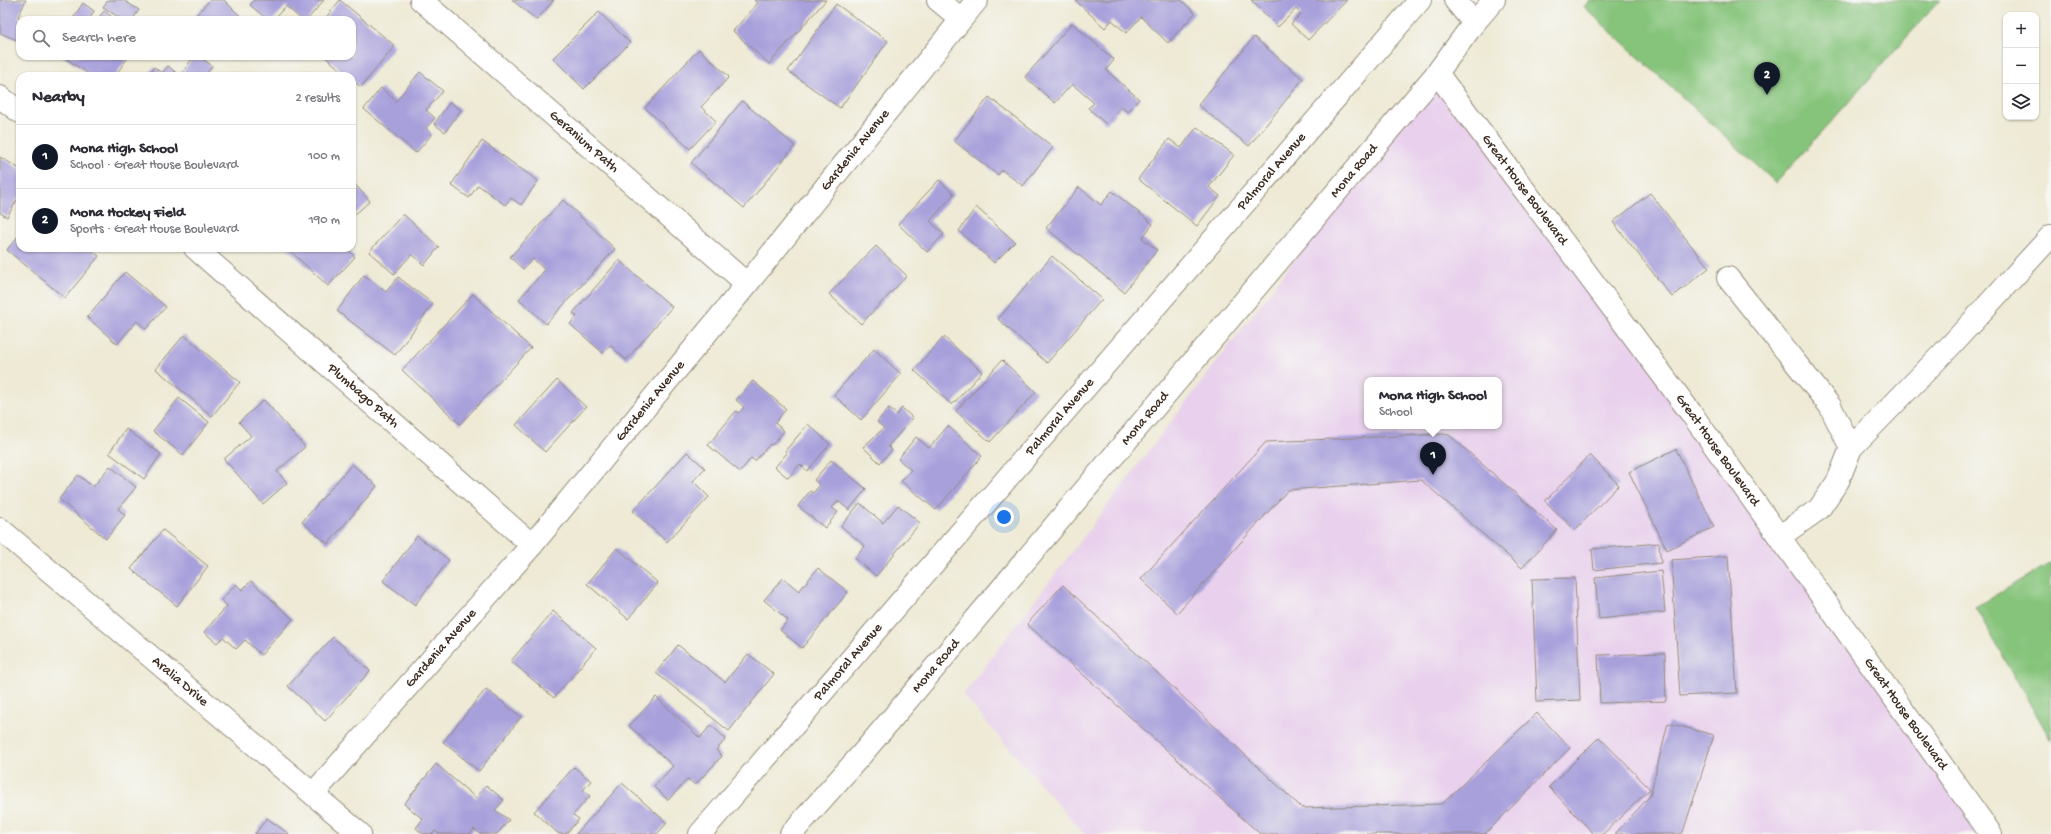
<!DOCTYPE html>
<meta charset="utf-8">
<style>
body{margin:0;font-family:"Gochi Hand",sans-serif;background:#f7f7f7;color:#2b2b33}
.controls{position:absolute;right:12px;top:12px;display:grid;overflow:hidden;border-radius:8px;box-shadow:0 1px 3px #0004}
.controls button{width:36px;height:36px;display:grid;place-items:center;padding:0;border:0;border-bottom:1px solid #e1e1e2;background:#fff;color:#2b2b33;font:20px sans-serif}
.you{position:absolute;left:1004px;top:517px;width:14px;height:14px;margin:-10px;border:3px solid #fff;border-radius:50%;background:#1a73e8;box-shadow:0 0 0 6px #1a73e833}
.badge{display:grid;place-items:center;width:26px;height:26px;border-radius:50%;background:#111827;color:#fff;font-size:13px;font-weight:700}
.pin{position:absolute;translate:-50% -33px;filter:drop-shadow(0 1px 2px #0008)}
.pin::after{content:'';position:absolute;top:21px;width:14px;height:12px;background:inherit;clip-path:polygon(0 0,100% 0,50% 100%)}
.popup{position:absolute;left:1364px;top:377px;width:138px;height:52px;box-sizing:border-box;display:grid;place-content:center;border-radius:8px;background:#fff;filter:drop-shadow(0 1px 3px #0005);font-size:13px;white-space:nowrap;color:#7c7c81}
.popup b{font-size:15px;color:#2b2b33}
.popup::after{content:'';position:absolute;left:50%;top:100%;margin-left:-8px;border:8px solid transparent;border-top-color:#fff}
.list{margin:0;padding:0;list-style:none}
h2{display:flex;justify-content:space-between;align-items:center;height:52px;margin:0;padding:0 16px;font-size:17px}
h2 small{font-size:13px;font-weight:400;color:#7c7c81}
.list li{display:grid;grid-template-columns:26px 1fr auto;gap:12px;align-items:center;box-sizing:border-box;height:64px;padding:0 16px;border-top:1px solid #e1e1e2}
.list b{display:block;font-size:15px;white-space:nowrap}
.list p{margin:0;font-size:13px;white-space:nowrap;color:#7c7c81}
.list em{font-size:13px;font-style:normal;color:#7c7c81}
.icon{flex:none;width:22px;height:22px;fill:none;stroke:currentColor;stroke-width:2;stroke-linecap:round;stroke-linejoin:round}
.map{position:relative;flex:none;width:2051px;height:834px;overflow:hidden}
.search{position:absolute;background:#fff;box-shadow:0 1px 3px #0004;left:16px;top:16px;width:340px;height:44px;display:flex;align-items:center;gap:10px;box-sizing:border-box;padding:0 14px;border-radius:12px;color:#7c7c81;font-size:15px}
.panel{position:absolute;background:#fff;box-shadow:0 1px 3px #0004;left:16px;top:72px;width:340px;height:180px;border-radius:12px}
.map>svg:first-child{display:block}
.built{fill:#e9d1ed;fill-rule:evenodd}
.green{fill:#86c47b;stroke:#60774c}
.building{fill:#a8a0db}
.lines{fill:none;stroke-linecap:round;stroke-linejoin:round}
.minor-casing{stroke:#948a7a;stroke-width:24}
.minor{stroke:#fff;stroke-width:22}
.labels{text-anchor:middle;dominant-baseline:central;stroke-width:4;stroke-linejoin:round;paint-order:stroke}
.street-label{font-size:14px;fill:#3b2a1e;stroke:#f6f6f2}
</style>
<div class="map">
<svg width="2051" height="834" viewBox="0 0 2051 834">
<rect width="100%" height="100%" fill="#f6f6f2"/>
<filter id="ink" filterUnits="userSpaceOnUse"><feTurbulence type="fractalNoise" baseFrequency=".025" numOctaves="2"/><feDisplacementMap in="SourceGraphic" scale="8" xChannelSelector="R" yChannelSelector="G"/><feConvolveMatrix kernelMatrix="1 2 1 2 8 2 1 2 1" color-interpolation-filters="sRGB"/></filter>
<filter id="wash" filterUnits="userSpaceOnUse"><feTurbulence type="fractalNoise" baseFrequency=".012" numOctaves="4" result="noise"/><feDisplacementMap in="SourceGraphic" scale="16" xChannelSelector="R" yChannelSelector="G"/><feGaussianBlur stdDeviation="0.9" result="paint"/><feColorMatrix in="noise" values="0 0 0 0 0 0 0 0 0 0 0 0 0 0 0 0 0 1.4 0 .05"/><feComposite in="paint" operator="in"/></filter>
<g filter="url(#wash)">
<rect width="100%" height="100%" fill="#eeead5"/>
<path class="built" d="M1437,73L1991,834H1084L963,695ZM1367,380H1499V426H1367Z"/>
<g class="green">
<path d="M1590,0H1940L1776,183L1584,7Z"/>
<path d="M2051,563V740L1975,607Z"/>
</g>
<g id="blocks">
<g class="building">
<path d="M0,0H26L18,17L24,20H20V34L17,40L0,33Z"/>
<path d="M108,0H123L139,10L132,20H123L103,7Z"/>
<path d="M210,0H224L244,20H198L194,17Z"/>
<path d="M254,0H324L307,20H302L286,6L273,20H268L250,5Z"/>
<path d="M340,0L395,46L361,87L352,80V76H348L324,56H352V20H324Z"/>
<path d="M512,0H554L537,20Z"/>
<path d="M754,0H826L769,64L733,31L758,3Z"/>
<path d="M1075,0H1181L1195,13L1168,43L1141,17L1126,33L1112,20L1105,28Z"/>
<path d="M1251,0H1347L1308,40L1291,24L1301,14L1296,9L1278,27Z"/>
<path d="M83,3L94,11L89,20H72Z"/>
<path d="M836,4L888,41L840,108L788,71Z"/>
<path d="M104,11L116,20H97Z"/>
<path d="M599,12L630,43L584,89L553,58Z"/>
<path d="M1072,23L1114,60L1106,70L1139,99L1128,112L1121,107L1106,124L1088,108L1094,103L1072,84L1055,103L1025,77Z"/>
<path d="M1254,37L1303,79L1249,146L1198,105Z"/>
<path d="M699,49L729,77L701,107L716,121L690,149L645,108Z"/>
<path d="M62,56H129L115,76H92Z"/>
<path d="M194,56H199L212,66L205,76H147L154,67L162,73L168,66L180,76Z"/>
<path d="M420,72L443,91L426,110L435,118L426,128L432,134L416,153L364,109L381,88L396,101Z"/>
<path d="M989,97L1053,147L1023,186L1002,170L998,175L954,141Z"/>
<path d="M742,101L795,146L744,208L691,163Z"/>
<path d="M450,102L461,110L445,132L434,124Z"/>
<path d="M1197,127L1234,155L1209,187L1220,196L1197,226L1138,179L1169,139L1181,148Z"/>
<path d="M482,141L538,181L521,205L511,198L505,205L478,185L469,198L451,185Z"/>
<path d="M0,157L20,169V195L7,217L0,213Z"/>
<path d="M939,180L954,194L930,221L944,234L927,252L898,224Z"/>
<path d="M352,181L370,201L352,217Z"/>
<path d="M1079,187L1101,205L1112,191L1153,224L1142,238L1157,250L1124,292L1046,228Z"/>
<path d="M1650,193L1709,268L1672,297L1613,222Z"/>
<path d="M563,200L615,249L546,324L519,299L545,270L533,259L523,269L510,257Z"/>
<path d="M976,207L1015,242L994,263L959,231Z"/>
<path d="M403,214L439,247L424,265L412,254L394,274L369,252Z"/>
<path d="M20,234V248H89L99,256L65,298L7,250Z"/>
<path d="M876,246L907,276L861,324L829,294Z"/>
<path d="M287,248H346L355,257L328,286Z"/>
<path d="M1052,256L1102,299L1047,363L998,319Z"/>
<path d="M619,260L672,307L626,360L610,345L603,353L570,324L577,316L573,313Z"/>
<path d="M125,272L166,307L146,329L137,321L117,344L87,317Z"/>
<path d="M364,275L386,292L398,277L433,304L395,355L337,311Z"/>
<path d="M473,294L531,348L460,424L402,370Z"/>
<path d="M184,335L240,382L212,416L156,369Z"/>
<path d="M944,337L982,372L952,405L914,370Z"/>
<path d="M874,349L901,374L861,420L834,395Z"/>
<path d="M1002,360L1036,392L990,442L956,411Z"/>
<path d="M557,380L586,407L545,452L516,425Z"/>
<path d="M753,381L786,409L775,423L784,431L772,445L770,444L755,461L751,458L740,472L708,445L736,411L739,413L744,407L736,400Z"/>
<path d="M179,398L209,422L183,455L153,431Z"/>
<path d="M264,400L305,447L277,471L287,483L263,504L224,459L251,436L239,422Z"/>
<path d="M889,408L897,415L902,408L913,418L888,446L892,450L880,463L863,447L884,428L877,422Z"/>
<path d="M808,424L830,444L807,471L800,464L788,478L775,467L787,453L785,451Z"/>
<path d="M948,426L982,456L936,510L901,481L911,470L898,459L916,437L929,448Z"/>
<path d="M126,429L161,454L144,479L109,453Z"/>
<path d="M1443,434L1449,435L1557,530L1522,568L1421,480L1288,490L1177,613L1141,579L1266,442Z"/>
<path d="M1676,449L1714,527L1667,550L1629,472Z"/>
<path d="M687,452L705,468L693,481L709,497L667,542L633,511Z"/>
<path d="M1590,455L1619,485L1575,530L1545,501Z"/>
<path d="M831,460L866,489L849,510L838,501L832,508L838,512L825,528L798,506L810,491L813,493L820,485L814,480Z"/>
<path d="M352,464L377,486L328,544L302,522Z"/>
<path d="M110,466L136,487L118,509L125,515L106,539L59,499L78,475L93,487Z"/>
<path d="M860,503L883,523L898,505L920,523L876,576L855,558L865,546L841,526Z"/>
<path d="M163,530L208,566L177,606L131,569Z"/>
<path d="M417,536L449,560L415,605L383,581Z"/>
<path d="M1659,543L1661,563L1594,570L1592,549Z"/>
<path d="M617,548L658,583L628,619L587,584Z"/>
<path d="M1728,556L1737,693L1680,696L1671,560Z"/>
<path d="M818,568L848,592L802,648L780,630L788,620L764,600L783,578L799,591Z"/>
<path d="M1661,571L1665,612L1599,619L1595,578Z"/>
<path d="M1575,578L1580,700L1537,702L1532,579Z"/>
<path d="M251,581L293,619L261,655L245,640L236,649L223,637L217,643L204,632L227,606L221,600L236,584L242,590Z"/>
<path d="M1063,585L1302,808L1442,804L1537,713L1570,748L1485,834H1260L1027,624Z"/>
<path d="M553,611L596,648L554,698L511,661Z"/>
<path d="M333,637L370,671L325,721L288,686Z"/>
<path d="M678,645L725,682L748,654L774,674L729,731L656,673Z"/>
<path d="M1665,653L1666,701L1600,703L1598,655Z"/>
<path d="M486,689L521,717L479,771L443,742Z"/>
<path d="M656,697L700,738L711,725L726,739L716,750L722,756L695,785L688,779L668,800L654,787L673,766L629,726Z"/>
<path d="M1668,723L1714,735L1683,832L1681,834H1615L1650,796Z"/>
<path d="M1599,737L1650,789L1603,834H1594L1549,787Z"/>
<path d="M436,764L476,798L486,785L504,800L495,810L509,820L497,834H480L474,829L470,834H439L435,831L432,834H423L416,828L423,819L404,804Z"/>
<path d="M574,767L591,781L583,790L590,796L573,815L579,819L566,834H559L534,812Z"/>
<path d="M622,783L667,823L657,834H576Z"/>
<path d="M267,818L289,834H255Z"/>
</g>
</g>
</g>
<g filter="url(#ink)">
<use href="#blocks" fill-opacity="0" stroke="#948a7a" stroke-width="1"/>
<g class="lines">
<g class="minor-casing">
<g id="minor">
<path id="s1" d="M421,0L747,284"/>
<path d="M938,0L961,19"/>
<path d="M1455,0L1474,23"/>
<path id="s2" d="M1437,73L1691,413L1991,834"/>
<path d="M0,97L20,112"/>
<path id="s3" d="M195,248L532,545"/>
<path d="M1728,278L1830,406L1851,448L1838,481L1819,509L1779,537"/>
<path d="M1851,448L1952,344L2051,236"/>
<path id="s4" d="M0,529L360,834"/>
<path id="s5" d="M313,794L532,545L747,284L977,0"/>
<path id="s6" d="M700,834L1420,0"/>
<path id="s7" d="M791,834L861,755L1437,73L1474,23L1494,0"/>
</g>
</g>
<use href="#minor" class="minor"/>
</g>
</g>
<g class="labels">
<g class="street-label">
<text stroke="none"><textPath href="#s1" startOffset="216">Geranium Path</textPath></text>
<text stroke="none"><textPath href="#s5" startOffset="842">Gardenia Avenue</textPath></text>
<text stroke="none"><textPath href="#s7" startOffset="870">Mona Road</textPath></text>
<text stroke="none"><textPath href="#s6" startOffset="875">Palmoral Avenue</textPath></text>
<text stroke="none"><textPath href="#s2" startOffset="146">Great House Boulevard</textPath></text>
<text stroke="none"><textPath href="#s3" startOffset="224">Plumbago Path</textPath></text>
<text stroke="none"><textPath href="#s5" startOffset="518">Gardenia Avenue</textPath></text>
<text stroke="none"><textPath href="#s6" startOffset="551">Palmoral Avenue</textPath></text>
<text stroke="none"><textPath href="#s7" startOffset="546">Mona Road</textPath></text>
<text stroke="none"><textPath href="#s2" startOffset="470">Great House Boulevard</textPath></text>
<text stroke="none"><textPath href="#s5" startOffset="194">Gardenia Avenue</textPath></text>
<text stroke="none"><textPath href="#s6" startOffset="227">Palmoral Avenue</textPath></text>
<text stroke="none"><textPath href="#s7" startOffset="222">Mona Road</textPath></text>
<text stroke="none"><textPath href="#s4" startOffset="236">Aralia Drive</textPath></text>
<text stroke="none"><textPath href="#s2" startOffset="794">Great House Boulevard</textPath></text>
</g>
</g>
</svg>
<div class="controls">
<button>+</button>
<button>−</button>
<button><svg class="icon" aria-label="layers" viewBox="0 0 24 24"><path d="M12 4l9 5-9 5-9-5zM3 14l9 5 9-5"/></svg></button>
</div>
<div class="you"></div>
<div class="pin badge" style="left:1433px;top:475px">1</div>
<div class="popup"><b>Mona High School</b>School</div>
<div class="pin badge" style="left:1767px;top:95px">2</div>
<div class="search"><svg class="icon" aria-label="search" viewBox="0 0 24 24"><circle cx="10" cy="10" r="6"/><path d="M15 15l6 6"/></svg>Search here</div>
<section class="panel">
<h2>Nearby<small>2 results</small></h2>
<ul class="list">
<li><span class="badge">1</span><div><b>Mona High School</b><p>School · Great House Boulevard</p></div><em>100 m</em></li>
<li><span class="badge">2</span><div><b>Mona Hockey Field</b><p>Sports · Great House Boulevard</p></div><em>190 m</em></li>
</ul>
</section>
</div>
